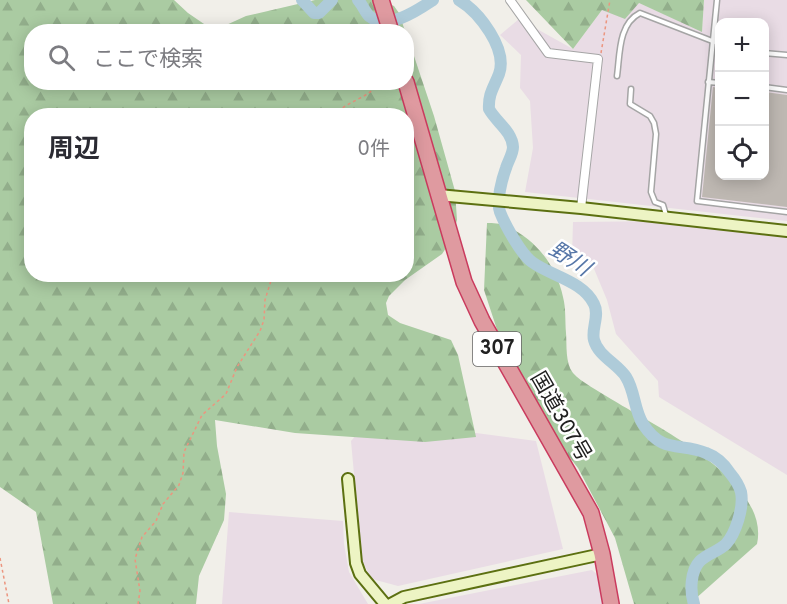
<!DOCTYPE html>
<html lang="ja">
<meta charset="utf-8">
<style>
body{margin:0;font-family:Overpass,"Noto Sans JP",sans-serif;background:#f7f7f7;color:#2b2b33}
.controls{position:absolute;right:18px;top:18px;display:grid;overflow:hidden;border-radius:12px;box-shadow:0 3px 15px #0003}
.controls button{width:54px;height:54px;display:grid;place-items:center;padding:0;border:0;border-bottom:2px solid #e1e1e2;background:#fff;color:#2b2b33;font:30px sans-serif}
.list{margin:0;padding:0;list-style:none}
h2{display:flex;justify-content:space-between;align-items:center;height:78px;margin:0;padding:0 24px;font-size:26px}
h2 small{font-size:20px;font-weight:400;color:#7c7c81}
.icon{flex:none;width:33px;height:33px;fill:none;stroke:currentColor;stroke-width:2;stroke-linecap:round;stroke-linejoin:round}
.map{position:relative;flex:none;width:787px;height:604px;overflow:hidden}
.search{position:absolute;background:#fff;box-shadow:0 3px 15px #0003;left:24px;top:24px;width:390px;height:66px;display:flex;align-items:center;gap:15px;box-sizing:border-box;padding:0 21px;border-radius:24px;color:#7c7c81;font-size:22px}
.panel{position:absolute;background:#fff;box-shadow:0 3px 15px #0003;left:24px;top:108px;width:390px;height:174px;border-radius:24px}
.map>svg:first-child{display:block}
.industrial{fill:#e9dce5;fill-rule:evenodd}
.forest{fill:url(#forest-firs);fill-rule:evenodd}
.lines{fill:none;stroke-linecap:round;stroke-linejoin:round}
.river{stroke:#aecbd9;stroke-width:12}
.building{fill:#beb8b2}
.lane-casing{stroke:#a5a5a5;stroke-width:7}
.street-casing{stroke:#a5a5a5;stroke-width:10}
.secondary-casing{stroke:#5c7011;stroke-width:14}
.highway-casing{stroke:#ca3b5e;stroke-width:18}
.path{stroke:#ec957f;stroke-width:1.5;stroke-dasharray:3 3;stroke-linecap:butt}
.lane{stroke:#fff;stroke-width:4}
.street{stroke:#fff;stroke-width:8}
.secondary{stroke:#edf4c4;stroke-width:10}
.highway{stroke:#df9aa0;stroke-width:15}
.labels{text-anchor:middle;dominant-baseline:central;stroke-width:5;stroke-linejoin:round;paint-order:stroke}
.shield{fill:#fff;stroke:#646464;stroke-width:1.5}
.shield-label{font-size:20px;font-weight:bold;fill:#212121}
.street-label{font-size:21px;fill:#212121;stroke:#fff}
.water-label{font-size:22px;font-style:italic;fill:#5777a8;stroke:#fff}
</style>
<div class="map">
<svg width="787" height="604" viewBox="0 0 787 604">
<defs>
<pattern id="forest-firs" width="22" height="20" patternUnits="userSpaceOnUse" patternTransform="scale(1.5)"><rect width="22" height="20" fill="#aacba2"/><path d="M5 1l3.5 6h-7zM16 11l3.5 6h-7z" fill="#92ae8b"/></pattern>
</defs>
<rect width="100%" height="100%" fill="#f1efe9"/>
<g class="industrial">
<path d="M704,0H787V221L525,192L533,148L530,101L520,88L521,55L500,35L519,19L573,49L602,10L639,3L702,31ZM720,22H764V176H720Z"/>
<path d="M671,221L787,235V475L659,397L658,381L616,334L607,300L592,264L572,256L573,222Z"/>
<path d="M446,429L536,441L563,549L398,586L372,579L362,561L351,441L360,431Z"/>
<path d="M229,512L343,521L344,544L349,572L368,604H222Z"/>
<path d="M592,570L600,577L603,604H419Z"/>
</g>
<g class="forest">
<path d="M0,0H174L188,13L207,26H224L246,16L315,0H381L394,6L399,13L405,31L32,32V82H406L407,35L434,116L455,191L457,220L452,239L442,254L405,280L389,296L386,303L388,315L400,323L451,340L458,355L476,437L425,442L295,433L215,420L217,446L226,494L224,520L199,576L196,604H53L36,512L0,487ZM32,116H406V274H32Z"/>
<path d="M526,0H704L702,32L639,3L625,19L602,10L573,49Z"/>
<path d="M487,223C493,223 500,223 505,226C535,237 557,267 563,297C566,308 565,321 566,333C567,345 565,363 573,373C581,382 600,392 611,399C655,426 771,481 757,544L694,600L693,604H634L615,538L578,468L551,434L506,357L484,290Z"/>
</g>
<g class="lines">
<g class="river">
<path d="M302,0L314,13H319L332,0"/>
<path d="M358,0C362,4 365,12 369,16C388,31 418,10 433,0"/>
<path d="M459,0C479,12 508,49 499,74C494,87 488,94 489,109C496,122 512,131 513,147C513,154 508,161 506,168C502,179 496,201 500,212C505,225 521,254 532,262C551,276 583,281 594,304C600,315 591,329 594,340C598,356 618,364 626,377C635,391 634,410 643,424C663,455 681,442 706,453C717,457 724,464 730,473C735,479 739,485 741,492C744,507 736,533 726,544C719,551 707,554 700,561C690,571 690,592 694,604"/>
</g>
</g>
<path class="building" d="M713,87L720,88V176H765V92L787,95V207L702,197Z"/>
<g class="lines">
<g class="lane-casing">
<g id="lane">
<path d="M717,0L697,201L787,212"/>
<path d="M764,53L787,55"/>
<path d="M617,76C620,55 618,24 640,13L720,44"/>
<path d="M708,82L720,83"/>
<path d="M764,87L787,90"/>
<path d="M631,89L630,104L650,116L654,123L656,134L651,192L655,202L663,205L666,215"/>
</g>
</g>
<g class="street-casing">
<path id="street" d="M510,0L548,53L598,59L581,208"/>
</g>
<g class="secondary-casing">
<g id="secondary">
<path d="M438,195L581,208L787,231"/>
<path d="M348,479L356,563L360,574L385,604"/>
<path d="M391,604L404,597L602,554"/>
</g>
</g>
<g class="highway-casing">
<g id="highway">
<path d="M381,0L391,32"/>
<path d="M406,82L464,282L482,321L591,513L602,554L611,604"/>
</g>
</g>
<g class="path">
<path d="M601,53L610,0"/>
<path d="M334,116C345,101 371,98 379,82"/>
<path d="M0,558L9,604"/>
<path d="M138,604L140,591L135,559L142,537L156,521L163,504L179,485L183,473L184,452L202,415L226,394L237,367L260,331L264,320L265,300L273,274"/>
</g>
<use href="#lane" class="lane"/>
<use href="#street" class="street"/>
<use href="#secondary" class="secondary"/>
<use href="#highway" class="highway"/>
</g>
<g class="labels">
<rect class="shield" x="473" y="332" width="48" height="34" rx="4.5"/>
<g class="shield-label">
<text x="497" y="349">307</text>
</g>
<g class="street-label">
<text transform="translate(560 417) rotate(60)">国道307号</text>
</g>
<g class="water-label">
<text transform="translate(569 260) rotate(33)">野川</text>
</g>
</g>
</svg>
<div class="controls">
<button>+</button>
<button>−</button>
<button><svg class="icon" aria-label="locate" viewBox="0 0 24 24"><circle cx="12" cy="12" r="6"/><path d="M12 2v4M12 18v4M2 12h4M18 12h4"/></svg></button>
</div>
<div class="search"><svg class="icon" aria-label="search" viewBox="0 0 24 24"><circle cx="10" cy="10" r="6"/><path d="M15 15l6 6"/></svg>ここで検索</div>
<section class="panel">
<h2>周辺<small>0件</small></h2>
<ul class="list">
</ul>
</section>
</div>
